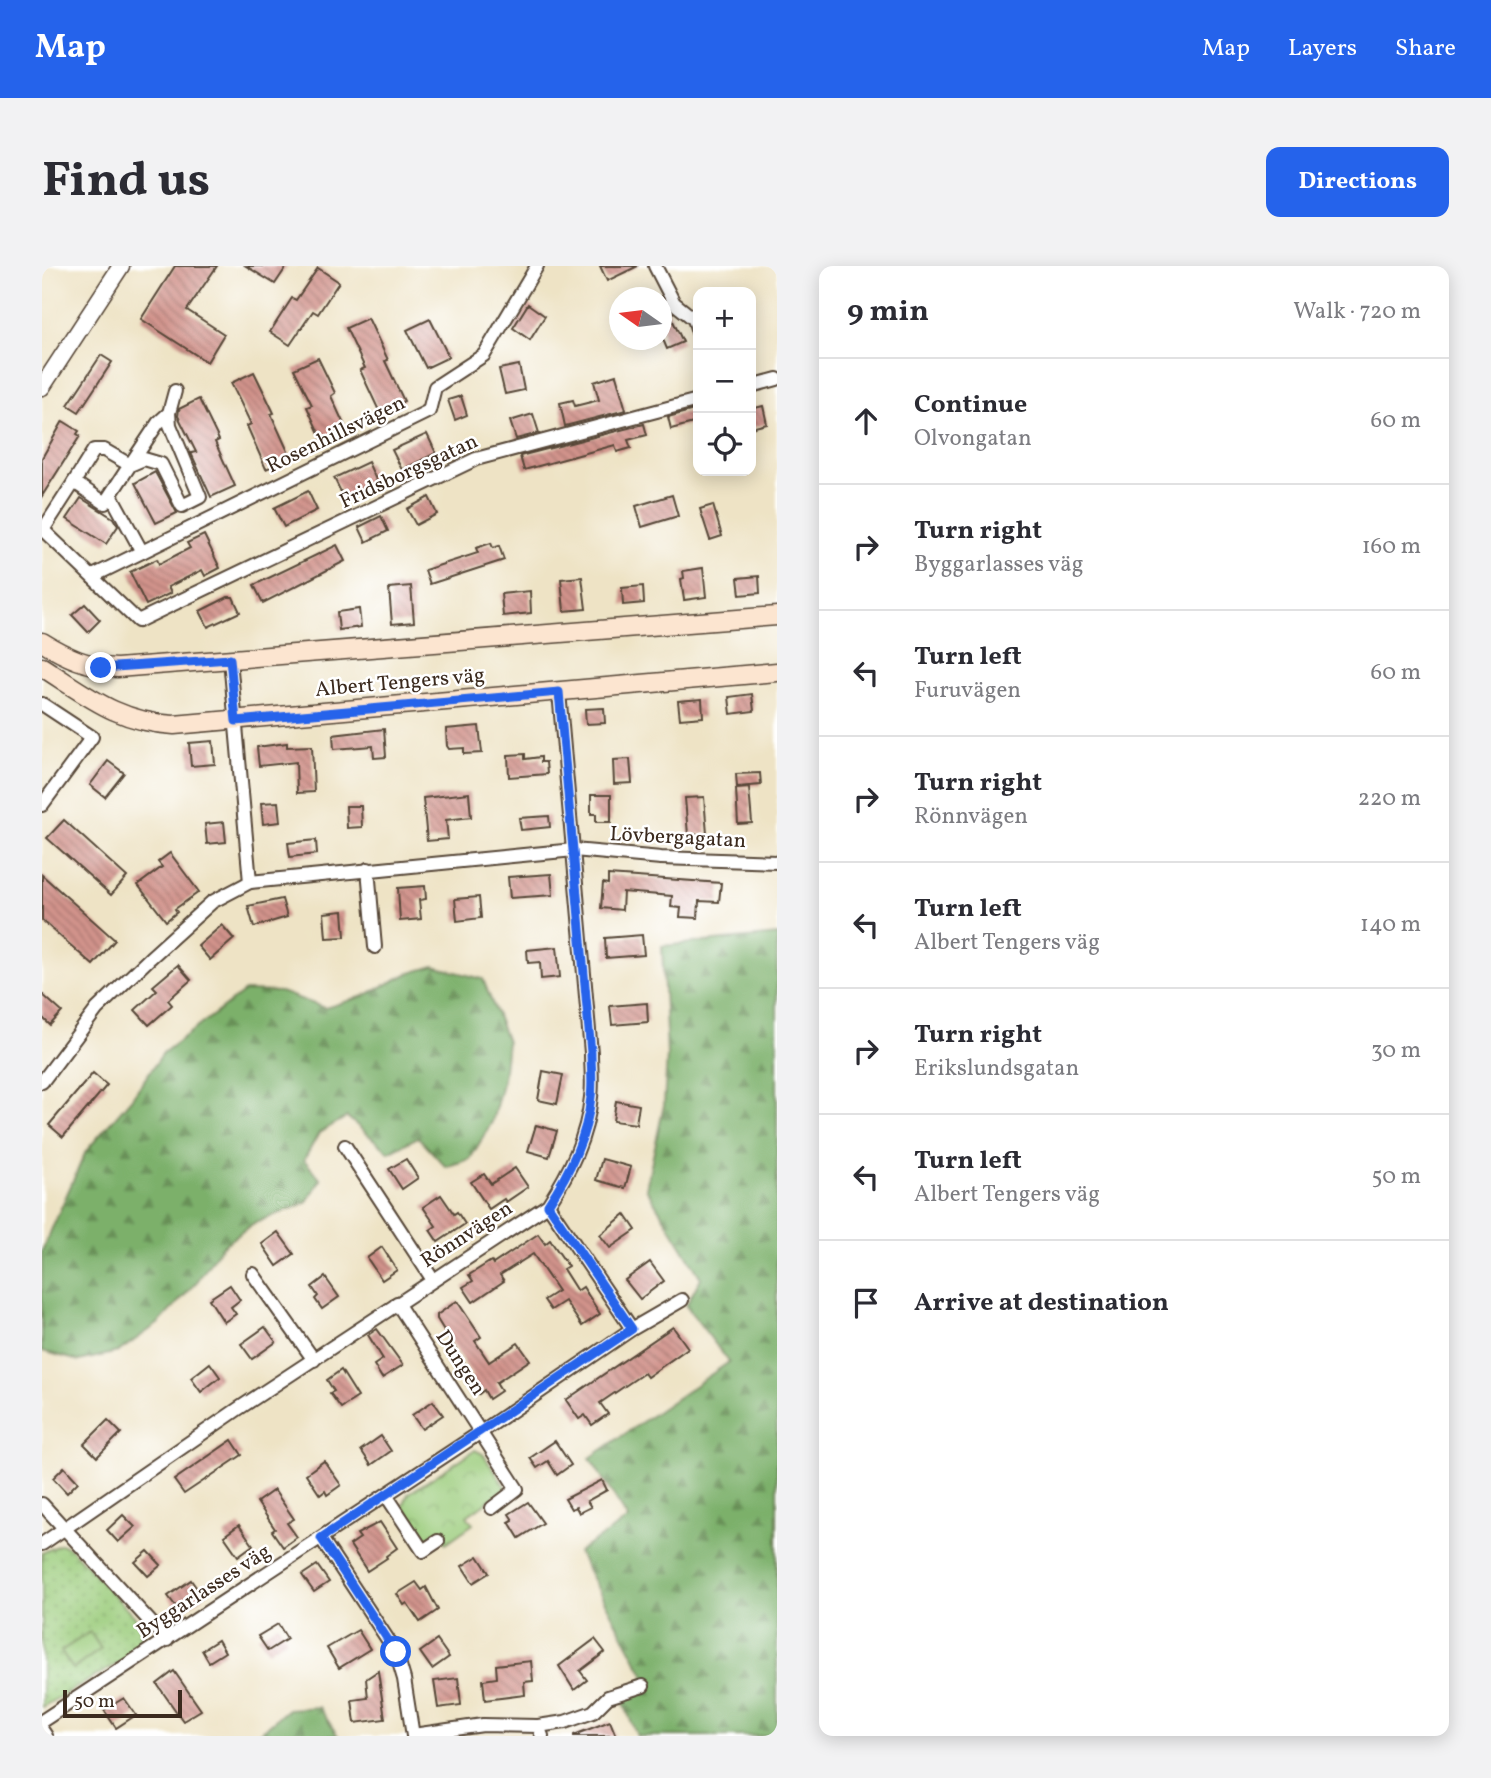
<!DOCTYPE html>
<meta charset="utf-8">
<style>
body{margin:0;font-family:Vollkorn,serif;background:#f2f2f3;color:#2b2b33}
.controls{position:absolute;right:21px;top:21px;display:grid;overflow:hidden;border-radius:14px;box-shadow:0 4px 18px #0003}
.controls button{width:63px;height:63px;display:grid;place-items:center;padding:0;border:0;border-bottom:2px solid #e1e1e2;background:#fff;color:#2b2b33;font:35px sans-serif}
.compass{position:absolute;left:567px;top:21px;width:63px;height:63px;border-radius:50%;background:#fff;box-shadow:0 4px 18px #0003;rotate:284deg}
.scale{position:absolute;left:21px;bottom:18px;width:119px;box-sizing:border-box;padding-left:7px;border:4px solid #3b2a1e;border-top:0;font-size:19px;line-height:24px;white-space:nowrap;color:#3b2a1e;-webkit-text-stroke:5px #fff;paint-order:stroke}
.stop{position:absolute;width:21px;height:21px;margin:-16px;border:5px solid #2563eb;border-radius:50%;background:#fff}
.stop.end{background:#2563eb;border-color:#fff;box-shadow:0 2px 7px #0008}
.list{margin:0;padding:0;list-style:none}
h2{display:flex;justify-content:space-between;align-items:center;height:91px;margin:0;padding:0 28px;font-size:30px}
h2 small{font-size:23px;font-weight:400;color:#7c7c81}
.list li{display:grid;grid-template-columns:46px 1fr auto;gap:21px;align-items:center;box-sizing:border-box;height:126px;padding:0 28px;border-top:2px solid #e1e1e2}
.list b{display:block;font-size:26px;white-space:nowrap}
.list p{margin:0;font-size:23px;white-space:nowrap;color:#7c7c81}
.list em{font-size:23px;font-style:normal;color:#7c7c81}
.icon{flex:none;width:38px;height:38px;fill:none;stroke:currentColor;stroke-width:2;stroke-linecap:round;stroke-linejoin:round}
.map{position:relative;flex:none;width:735px;height:1470px;overflow:hidden;border-radius:14px}
header{display:flex;align-items:center;gap:42px;box-sizing:border-box;height:98px;padding:0 35px;background:#2563eb;color:#fff}
header strong{font-size:33px}
nav{display:flex;gap:38px;margin-inline-start:auto;font-size:24px}
.intro{display:flex;align-items:center;justify-content:space-between;box-sizing:border-box;height:168px;padding:0 42px}
h1{margin:0;font-size:49px}
.button{padding:18px 32px;border-radius:14px;background:#2563eb;color:#fff;font-size:24px;font-weight:700}
main{display:flex;gap:42px;padding:0 42px}
aside{flex:1;background:#fff;border-radius:14px;box-shadow:0 4px 18px #0003}
.map>svg:first-child{display:block}
.grass{fill:url(#grass-dots);stroke:#6b7b4c;stroke-width:2}
.forest{fill:url(#forest-firs);stroke:#5c6d44;stroke-width:2}
.park{fill:url(#park-crowns);stroke:#6b7b4c;stroke-width:2}
.pitch{fill:#9bcc7b;stroke:#6b7b4c;stroke-width:2}
.building{fill:url(#building-back-hatch)}
.lines{fill:none;stroke-linecap:round;stroke-linejoin:round}
.minor-casing{stroke:#564637;stroke-width:16}
.tertiary-casing{stroke:#564637;stroke-width:19}
.secondary-casing{stroke:#564637;stroke-width:21}
.minor{stroke:#fff;stroke-width:12}
.tertiary{stroke:#fff;stroke-width:16}
.secondary{stroke:#fce5d0;stroke-width:18}
.route{stroke:#2563eb;stroke-width:9}
.labels{text-anchor:middle;dominant-baseline:central;stroke-width:5;stroke-linejoin:round;paint-order:stroke}
.street-label{font-size:21px;fill:#3b2a1e;stroke:#fff}
</style>
<header>
<strong>Map</strong>
<nav><a>Map</a><a>Layers</a><a>Share</a></nav>
</header>
<div class="intro"><h1>Find us</h1><a class="button">Directions</a></div>
<main>
<div class="map">
<svg width="735" height="1470" viewBox="0 0 735 1470">
<defs>
<pattern id="grass-dots" width="8" height="8" patternUnits="userSpaceOnUse" patternTransform="scale(1.75)"><rect width="8" height="8" fill="#9bcc7b"/><path d="M2 2h.1M6 6h.1" fill="none" stroke="#86af6a" stroke-width="1.8" stroke-linecap="round"/></pattern>
<pattern id="forest-firs" width="22" height="20" patternUnits="userSpaceOnUse" patternTransform="scale(1.75)"><rect width="22" height="20" fill="#7cb06b"/><path d="M5 1l3.5 6h-7zM16 11l3.5 6h-7z" fill="#678f57"/></pattern>
<pattern id="park-crowns" width="20" height="18" patternUnits="userSpaceOnUse" patternTransform="scale(1.75)"><rect width="20" height="18" fill="#9bcc7b"/><path d="M2 6a3 3 0 1 1 6 0M12 15a3 3 0 1 1 6 0" fill="none" stroke="#86af6a"/></pattern>
<pattern id="building-back-hatch" width="6" height="6" patternUnits="userSpaceOnUse" patternTransform="scale(1.75)"><rect width="6" height="6" fill="#d1938b"/><path d="M-1 5l2 2M0 0l6 6M5-1l2 2" fill="none" stroke="#ab7871"/></pattern>
</defs>
<rect width="100%" height="100%" fill="#fff"/>
<filter id="ink" filterUnits="userSpaceOnUse"><feTurbulence type="fractalNoise" baseFrequency=".0143" numOctaves="2"/><feDisplacementMap in="SourceGraphic" scale="14" xChannelSelector="R" yChannelSelector="G"/><feConvolveMatrix kernelMatrix="1 2 1 2 8 2 1 2 1" color-interpolation-filters="sRGB"/></filter>
<filter id="wash" filterUnits="userSpaceOnUse"><feTurbulence type="fractalNoise" baseFrequency=".00686" numOctaves="4" result="noise"/><feDisplacementMap in="SourceGraphic" scale="28" xChannelSelector="R" yChannelSelector="G"/><feGaussianBlur stdDeviation="1.57" result="paint"/><feColorMatrix in="noise" values="0 0 0 0 0 0 0 0 0 0 0 0 0 0 0 0 0 1.4 0 .05"/><feComposite in="paint" operator="in"/></filter>
<g filter="url(#wash)">
<rect width="100%" height="100%" fill="#eee3c5"/>
<path class="grass" d="M19,1278L29,1283L94,1352C100,1364 102,1379 91,1389L0,1441V1287Z"/>
<g class="forest">
<path d="M735,669V1470H595L581,1435L603,1410L536,1286L586,1253L548,1192L687,1096L644,1040L659,1012L604,922L622,839L625,789L620,680Z"/>
<path d="M392,700L441,713L465,776L461,813L450,856L428,893L404,901L376,871L347,886L305,851L277,867L262,894L279,914L264,937L212,957L179,981L154,1017L117,1057L76,1086L37,1095L0,1085V985L44,885L89,833L121,787L203,725L239,726L283,742L322,730L365,708Z"/>
<path d="M277,1441L296,1470H214L246,1443Z"/>
</g>
<path class="park" d="M433,1184L441,1188L464,1222L425,1250L431,1258L404,1277L397,1266L384,1274L361,1240L366,1228Z"/>
<path class="pitch" d="M48,1366L59,1383L31,1403L19,1385Z"/>
<g id="blocks">
<g class="building">
<path d="M133,0H175L145,44L182,68L165,96L99,53Z"/>
<path d="M204,0H245L233,18Z"/>
<path d="M558,0H596L565,15Z"/>
<path d="M276,2L297,16L276,48L271,45L248,79L228,66L250,32L254,34Z"/>
<path d="M620,32L641,76L625,83L620,71Z"/>
<path d="M486,38L503,50L488,74L471,62Z"/>
<path d="M326,52L346,94L343,95L362,135L338,147L318,104L323,102L304,62Z"/>
<path d="M388,53L407,91L384,102L365,64Z"/>
<path d="M59,89L70,96L37,146L26,139Z"/>
<path d="M276,92L293,127L289,130L305,165L281,176L265,141L270,139L252,103Z"/>
<path d="M477,99L482,124L463,128L457,103Z"/>
<path d="M212,106L232,147L229,148L249,192L224,203L205,160L209,158L189,117Z"/>
<path d="M574,109L584,144L523,160L518,137L531,134L533,140L557,134L552,116Z"/>
<path d="M419,130L425,149L413,154L406,134Z"/>
<path d="M157,133L177,174L173,176L193,220L169,231L149,187L154,186L136,150L137,143Z"/>
<path d="M721,140L725,158L709,162V143Z"/>
<path d="M652,144L655,156L629,163L626,151Z"/>
<path d="M491,148L497,167L474,173L468,155Z"/>
<path d="M21,155L37,165L35,168L38,170L0,230V192Z"/>
<path d="M602,158L605,169L586,174L589,182L575,186L573,179L482,204L478,190Z"/>
<path d="M385,168L394,187L360,204L350,184Z"/>
<path d="M326,196L335,216L302,232L292,212Z"/>
<path d="M113,206L135,247L114,257L93,217Z"/>
<path d="M266,225L275,244L242,261L232,242Z"/>
<path d="M630,229L636,250L600,261L594,240Z"/>
<path d="M387,231L395,248L374,259L365,243Z"/>
<path d="M39,232L71,252L76,260L64,278L25,253Z"/>
<path d="M671,239L680,270L668,274L658,243Z"/>
<path d="M339,250L346,265L324,276L317,261Z"/>
<path d="M162,269L178,302L163,310L160,304L126,321L129,327L104,339L88,306L115,293L117,298L148,282L145,277Z"/>
<path d="M449,277L451,282L457,280L462,294L388,318L383,304L436,287L434,282Z"/>
<path d="M295,279L303,295L221,337L212,319Z"/>
<path d="M661,302L664,331L642,334L639,313L642,312L641,305Z"/>
<path d="M717,310L718,327L698,329L696,312Z"/>
<path d="M540,311L544,343L522,345L519,313Z"/>
<path d="M369,320L372,356L350,358L347,322Z"/>
<path d="M601,320L602,337L581,339L580,322Z"/>
<path d="M488,325L489,347L461,350L459,328Z"/>
<path d="M186,331H191L198,346L166,361L158,345Z"/>
<path d="M43,338L58,354L46,366L30,349Z"/>
<path d="M317,343L319,361L297,364L295,346Z"/>
<path d="M710,428L712,445L689,448L687,431Z"/>
<path d="M660,433L661,451L638,453L636,435Z"/>
<path d="M562,442L563,457L544,458L543,443Z"/>
<path d="M437,460L440,487L422,488V482L407,483L405,480L404,463Z"/>
<path d="M342,463L344,491L332,492L331,480L292,483L291,469Z"/>
<path d="M171,475L173,498L149,500L147,477Z"/>
<path d="M245,477V481L270,480L272,526L255,527L254,496L217,500L215,481Z"/>
<path d="M483,488V493L499,491V496H504L505,508L467,511L466,489Z"/>
<path d="M588,493L590,517L572,518L571,494Z"/>
<path d="M66,495L82,507L63,531L48,519Z"/>
<path d="M718,507L719,519L695,521L694,508Z"/>
<path d="M707,522L710,557L696,558L694,523Z"/>
<path d="M427,527L429,551L404,554L406,573L385,575L381,532Z"/>
<path d="M549,529H569V556H554V548H549Z"/>
<path d="M662,531L665,568L646,569L643,532Z"/>
<path d="M236,536L238,556L221,558L219,537Z"/>
<path d="M304,540H319L320,561L305,562Z"/>
<path d="M507,550L508,561L479,564L477,552Z"/>
<path d="M22,554L85,611L69,629L5,572Z"/>
<path d="M182,556L184,576L165,578L163,558Z"/>
<path d="M274,574L275,588L248,591L246,577Z"/>
<path d="M128,587L157,626L133,643L135,646L124,655L96,619L120,601L116,596Z"/>
<path d="M509,608L511,629L468,632L466,611Z"/>
<path d="M0,609L73,674L51,699L0,654Z"/>
<path d="M566,609L679,617L677,636L657,635L656,652L638,651L639,642L629,641L630,630L581,626L580,644L559,642L561,617L566,618Z"/>
<path d="M383,620L384,633L377,634L379,653L358,655L356,622Z"/>
<path d="M437,631L439,652L415,655L413,633Z"/>
<path d="M240,633L245,651L212,661L206,640Z"/>
<path d="M301,645L303,671L284,672L282,647Z"/>
<path d="M180,659L192,673L168,694L156,680Z"/>
<path d="M600,669L602,689L564,692L563,672Z"/>
<path d="M515,681L518,711L499,713L498,696L486,697L485,684Z"/>
<path d="M136,699L149,714L126,734L130,739L107,759L93,744L115,724L111,720Z"/>
<path d="M0,728L20,746L8,759L0,751Z"/>
<path d="M605,737L606,756L570,759L568,740Z"/>
<path d="M501,805L521,809L515,838L496,834Z"/>
<path d="M51,807L65,819L21,871L7,859Z"/>
<path d="M574,835L597,839L594,858L571,855Z"/>
<path d="M494,859L515,865L507,891L486,885Z"/>
<path d="M364,893L376,912L360,923L347,903Z"/>
<path d="M560,893L589,901L583,922L554,914Z"/>
<path d="M473,902L486,921L464,936L462,933L447,943L429,916L442,908L449,918Z"/>
<path d="M399,929L412,948L415,946L423,958L396,976L388,964L394,960L381,941Z"/>
<path d="M583,948L594,964L568,982L558,969Z"/>
<path d="M236,966L252,988L235,1000L220,978Z"/>
<path d="M496,968L503,978L508,974L526,1000L521,1003L535,1025L541,1021L558,1048L540,1060L523,1035L509,1044L502,1034L516,1025L491,988L458,1009L462,1015L431,1036L421,1021L431,1015L427,1009L449,995L451,998Z"/>
<path d="M340,981L355,1004L340,1014L325,992Z"/>
<path d="M608,996L622,1015L598,1033L583,1014Z"/>
<path d="M283,1011L297,1031L280,1043L273,1033L276,1030L270,1021Z"/>
<path d="M188,1019L198,1034L189,1041L194,1048L182,1056L167,1033Z"/>
<path d="M415,1035L439,1071L433,1075L447,1096L476,1077L488,1094L454,1117L459,1125L447,1133L442,1124L437,1128L427,1112L430,1110L395,1053V1049Z"/>
<path d="M223,1061L234,1076L210,1093L199,1078Z"/>
<path d="M631,1061L646,1082L605,1111L602,1107L558,1137L566,1148L550,1159L543,1149L537,1153L524,1134Z"/>
<path d="M335,1063L361,1099L340,1112L332,1099L341,1093L326,1069Z"/>
<path d="M168,1097L178,1111L159,1126L149,1112Z"/>
<path d="M299,1104L316,1131L299,1142L288,1127L292,1125L285,1114Z"/>
<path d="M391,1135L401,1149L380,1163L370,1149Z"/>
<path d="M66,1154L79,1167L55,1191L42,1178Z"/>
<path d="M339,1170L349,1185L329,1199L319,1184Z"/>
<path d="M190,1174L200,1189L142,1228L132,1214Z"/>
<path d="M513,1175L529,1199L515,1209L506,1195L495,1202L488,1192Z"/>
<path d="M282,1195L299,1219L285,1229L283,1225L278,1229L264,1208Z"/>
<path d="M22,1201L36,1216L25,1227L11,1212Z"/>
<path d="M560,1214L565,1224L545,1235L549,1241L537,1247L534,1241L529,1243L523,1233Z"/>
<path d="M232,1224L252,1253L245,1257L255,1271L241,1281L230,1265L233,1263L215,1236Z"/>
<path d="M486,1236L501,1257L477,1272L467,1256L471,1254L467,1248Z"/>
<path d="M81,1249L93,1261L76,1276L65,1264Z"/>
<path d="M338,1256L355,1282L344,1290L345,1292L325,1305L308,1279L318,1272L315,1268Z"/>
<path d="M197,1259L211,1279L196,1290L182,1270Z"/>
<path d="M106,1285L119,1299L106,1310L93,1296Z"/>
<path d="M436,1290L447,1307L431,1317L420,1300Z"/>
<path d="M275,1299L287,1316L272,1326L260,1309Z"/>
<path d="M149,1314L161,1331L138,1346L126,1330Z"/>
<path d="M374,1316L380,1324L384,1321L396,1344L378,1356L365,1337L362,1339L355,1328Z"/>
<path d="M236,1358L245,1373L226,1385L216,1370Z"/>
<path d="M316,1364L328,1383L297,1402L285,1382Z"/>
<path d="M553,1373L563,1386L538,1405L545,1414L532,1424L517,1400Z"/>
<path d="M176,1374L183,1386L167,1396L160,1384Z"/>
<path d="M395,1374L407,1391L390,1403L378,1386Z"/>
<path d="M489,1395L491,1415L482,1416L483,1429L443,1434L441,1414L455,1412L454,1399Z"/>
<path d="M132,1405L159,1444L141,1455L115,1418Z"/>
<path d="M336,1405L343,1453L313,1457L310,1434L326,1432L324,1413Z"/>
<path d="M416,1412L419,1439L396,1442L392,1415Z"/>
<path d="M82,1432L94,1449L74,1462L62,1444Z"/>
<path d="M568,1455L574,1470H532V1469Z"/>
</g>
</g>
</g>
<g filter="url(#ink)">
<use href="#blocks" fill-opacity="0" stroke="#564637" stroke-width="2"/>
<g class="lines">
<g class="minor-casing">
<g id="minor">
<path d="M613,0L632,37L652,53L656,66"/>
<path d="M709,120L735,113"/>
<path d="M127,147L116,157L88,199L62,184H52L32,216L63,237L88,199L102,193L119,198L140,240L158,231L128,159L127,147L133,125"/>
<path d="M69,229L100,286"/>
<path d="M0,263L96,355L434,193L656,134"/>
<path d="M1,264L32,216"/>
<path d="M51,310L387,145L393,121L442,89L495,0"/>
<path d="M188,393L208,616"/>
<path d="M0,438L50,471L0,539"/>
<path d="M326,603L333,681"/>
<path d="M0,816L55,743L108,692L170,636L208,616L532,584L619,592L735,596"/>
<path d="M303,880L391,1014"/>
<path d="M506,939L590,1063"/>
<path d="M211,1008L272,1094"/>
<path d="M355,1037L475,1223L450,1242"/>
<path d="M344,1229L381,1285L396,1275"/>
<path d="M0,1238L125,1374"/>
<path d="M279,1272L354,1386L362,1413L371,1470"/>
<path d="M0,1278L196,1143L506,939C528,905 545,871 549,831C551,817 549,801 549,787L517,426"/>
<path d="M0,1455L439,1166L590,1063L640,1034"/>
<path d="M496,1460L523,1456L551,1446L566,1431L601,1420"/>
<path d="M0,1464L4,1470"/>
<path d="M371,1469L441,1459L496,1460L500,1470"/>
</g>
</g>
<g class="tertiary-casing">
<path id="tertiary" d="M0,121L79,0"/>
</g>
<g class="secondary-casing">
<g id="secondary">
<path d="M0,376C24,391 46,401 75,402L735,350"/>
<path d="M0,401C46,430 76,456 132,459L735,406"/>
</g>
</g>
<use href="#minor" class="minor"/>
<use href="#tertiary" class="tertiary"/>
<use href="#secondary" class="secondary"/>
</g>
</g>
<g class="lines" filter="url(#ink)">
<path class="route" d="M59,402L188,393L194,455L517,426L549,787C549,801 551,817 549,831C545,871 528,905 506,939L590,1063L279,1272L354,1386"/>
</g>
<g class="labels">
<g class="street-label">
<text transform="translate(294 169) rotate(-26)">Rosenhillsvägen</text>
<text transform="translate(367 206) rotate(-25)">Fridsborgsgatan</text>
<text transform="translate(358 417) rotate(-5)">Albert Tengers väg</text>
<text transform="translate(636 572) rotate(3)">Lövbergagatan</text>
<text transform="translate(425 969) rotate(-33)">Rönnvägen</text>
<text transform="translate(418 1097) rotate(57)">Dungen</text>
<text transform="translate(162 1326) rotate(-33)">Byggarlasses väg</text>
</g>
</g>
</svg>
<div class="controls">
<button>+</button>
<button>−</button>
<button><svg class="icon" aria-label="locate" viewBox="0 0 24 24"><circle cx="12" cy="12" r="6"/><path d="M12 2v4M12 18v4M2 12h4M18 12h4"/></svg></button>
</div>
<svg class="compass" viewBox="-18 -18 36 36"><path d="M0-13l5 13h-10z" fill="#e53935"/><path d="M0 13l5-13h-10z" fill="#7c7c81"/></svg>
<div class="scale">50 m</div>
<div class="stop" style="left:354px;top:1386px"></div>
<div class="stop end" style="left:59px;top:402px"></div>
</div>
<aside>
<h2>9 min<small>Walk · 720 m</small></h2>
<ul class="list">
<li><svg class="icon" aria-label="ahead" viewBox="0 0 24 24"><path d="M12 20V5M6 11l6-6 6 6"/></svg><div><b>Continue</b><p>Olvongatan</p></div><em>60 m</em></li>
<li><svg class="icon" aria-label="right" viewBox="0 0 24 24"><path d="M7 20v-9h11M14 6l5 5-5 5"/></svg><div><b>Turn right</b><p>Byggarlasses väg</p></div><em>160 m</em></li>
<li><svg class="icon" aria-label="left" viewBox="0 0 24 24"><path d="M17 20v-9H6M10 6l-5 5 5 5"/></svg><div><b>Turn left</b><p>Furuvägen</p></div><em>60 m</em></li>
<li><svg class="icon" aria-label="right" viewBox="0 0 24 24"><path d="M7 20v-9h11M14 6l5 5-5 5"/></svg><div><b>Turn right</b><p>Rönnvägen</p></div><em>220 m</em></li>
<li><svg class="icon" aria-label="left" viewBox="0 0 24 24"><path d="M17 20v-9H6M10 6l-5 5 5 5"/></svg><div><b>Turn left</b><p>Albert Tengers väg</p></div><em>140 m</em></li>
<li><svg class="icon" aria-label="right" viewBox="0 0 24 24"><path d="M7 20v-9h11M14 6l5 5-5 5"/></svg><div><b>Turn right</b><p>Erikslundsgatan</p></div><em>30 m</em></li>
<li><svg class="icon" aria-label="left" viewBox="0 0 24 24"><path d="M17 20v-9H6M10 6l-5 5 5 5"/></svg><div><b>Turn left</b><p>Albert Tengers väg</p></div><em>50 m</em></li>
<li><svg class="icon" aria-label="arrive" viewBox="0 0 24 24"><path d="M6 21V4h12l-3 4 3 4H6"/></svg><div><b>Arrive at destination</b></div></li>
</ul>
</aside>
</main>
